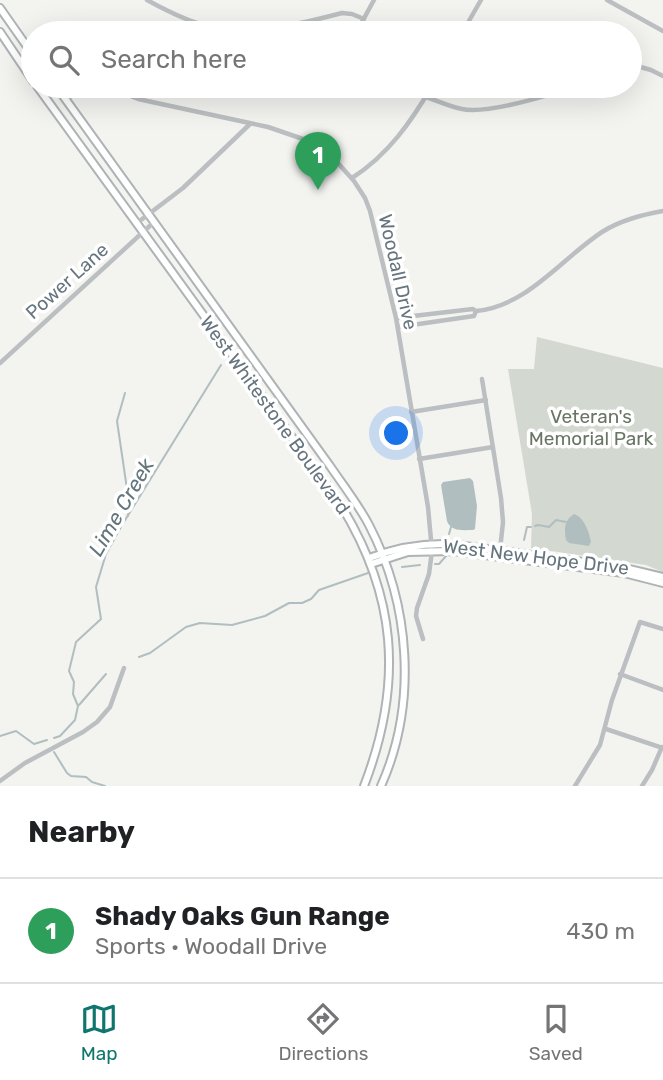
<!DOCTYPE html>
<meta charset="utf-8">
<style>
body{margin:0;font-family:Rubik,sans-serif;background:#f6f6f6;color:#202124}
.you{position:absolute;left:397px;top:434px;width:24px;height:24px;margin:-18px;border:5px solid #fff;border-radius:50%;background:#1a73e8;box-shadow:0 0 0 10px #1a73e833}
.badge{display:grid;place-items:center;width:46px;height:46px;border-radius:50%;background:#0f766e;color:#fff;font-size:23px;font-weight:700}
.pin{position:absolute;translate:-50% -58px;filter:drop-shadow(0 2px 4px #0008)}
.pin::after{content:'';position:absolute;top:37px;width:24px;height:21px;background:inherit;clip-path:polygon(0 0,100% 0,50% 100%)}
.list{margin:0;padding:0;list-style:none}
h2{display:flex;justify-content:space-between;align-items:center;height:91px;margin:0;padding:0 28px;font-size:30px}
h2 small{font-size:23px;font-weight:400;color:#757577}
.list li{display:grid;grid-template-columns:46px 1fr auto;gap:21px;align-items:center;box-sizing:border-box;height:105px;padding:0 28px;border-top:2px solid #e0e0e0}
.list b{display:block;font-size:26px;white-space:nowrap}
.list p{margin:0;font-size:23px;white-space:nowrap;color:#757577}
.list em{font-size:23px;font-style:normal;color:#757577}
.icon{flex:none;width:38px;height:38px;fill:none;stroke:currentColor;stroke-width:2;stroke-linecap:round;stroke-linejoin:round}
.map{position:relative;flex:none;width:663px;height:786px;overflow:hidden}
.search{position:absolute;background:#fff;box-shadow:0 7px 28px #0002;left:21px;right:21px;top:21px;height:77px;display:flex;align-items:center;gap:18px;box-sizing:border-box;padding:0 24px;border-radius:38px;color:#757577;font-size:26px}
.sheet{height:196px;background:#fff}
nav{display:flex;justify-content:space-around;align-items:center;box-sizing:border-box;height:98px;border-top:2px solid #e0e0e0;background:#fff;font-size:19px;color:#757577}
nav a{display:grid;justify-items:center;gap:4px}
nav .on{color:#0f766e}
.map>svg:first-child{display:block}
.green{fill:#d3d8d0}
.water{fill:#b1bec0}
.lines{fill:none;stroke-linecap:round;stroke-linejoin:round}
.stream{stroke:#b1bec0;stroke-width:2}
.secondary-casing{stroke:#aeb3b6;stroke-width:10}
.minor{stroke:#bbbfc2;stroke-width:4.5}
.secondary{stroke:#fff;stroke-width:6}
.labels{text-anchor:middle;dominant-baseline:central;stroke-width:7;stroke-linejoin:round;paint-order:stroke}
.street-label{font-size:19px;fill:#66757e;stroke:#fff}
.park-label{font-size:19px;fill:#697664;stroke:#fff}
.water-label{font-size:21px;font-style:italic;fill:#62767b;stroke:#fff}
</style>
<div class="map">
<svg width="663" height="786" viewBox="0 0 663 786">
<rect width="100%" height="100%" fill="#f3f3f0"/>
<path class="green" d="M537,337L663,368V572L646,565L531,548L532,514L508,369H534Z"/>
<g class="water">
<path d="M470,478L473,481L477,506L475,529L473,530C463,530 451,532 447,521L441,485L443,482Z"/>
<path d="M574,514C584,517 589,532 591,542L589,546L569,543L566,540C564,529 564,520 574,514Z"/>
</g>
<g class="lines">
<g class="stream">
<path d="M125,393L117,421L127,489L128,516"/>
<path d="M535,526L538,525L549,527L556,520L566,522"/>
<path d="M449,534L451,527"/>
<path d="M524,540L527,527H531"/>
<path d="M435,564H439L446,556"/>
<path d="M402,567L420,565"/>
<path d="M139,657L150,653L186,627L200,623L232,625L265,616L289,603H302L311,599L319,590L368,573"/>
<path d="M79,705L106,674"/>
<path d="M0,736L16,731L34,744L47,740"/>
<path d="M54,738L60,736L75,720L78,706L73,694L74,682L69,671L76,642L101,619L96,587L106,554L122,525L221,365"/>
<path d="M54,752L67,773L71,776L86,777L92,782L105,786"/>
</g>
<g class="secondary-casing">
<g id="secondary">
<path d="M0,8L33,55"/>
<path d="M0,32L33,81"/>
<path d="M37,86L337,499C397,593 404,682 364,786"/>
<path d="M56,86L330,466C343,485 358,504 369,525C410,604 418,703 381,786"/>
<path d="M369,558C395,548 421,543 449,544L621,567L663,577"/>
<path d="M371,564L408,552L453,551L624,573L663,583"/>
</g>
</g>
<g class="minor">
<path d="M147,0C167,11 190,23 212,27C257,35 300,24 342,13L352,14L364,19"/>
<path d="M607,0L663,31"/>
<path d="M356,33L374,0"/>
<path d="M462,33L481,0"/>
<path d="M630,64L651,70L663,76"/>
<path d="M426,97C438,101 450,107 462,109C487,114 549,96 574,86"/>
<path d="M66,99L87,88L109,87L138,99L268,127L303,139L320,148L337,162L354,181L365,198L370,211L396,318L428,507L432,551L429,574L417,608L416,616L423,639"/>
<path d="M352,178C388,155 411,122 432,86"/>
<path d="M137,223L183,188L250,124"/>
<path d="M396,318L473,309L476,311C528,306 562,258 602,232C621,220 642,215 663,211"/>
<path d="M398,327L474,316L476,311"/>
<path d="M0,363L154,222"/>
<path d="M482,379L501,498L503,522L500,550"/>
<path d="M411,412L486,400"/>
<path d="M419,459L493,447"/>
<path d="M620,674L663,690"/>
<path d="M606,729L663,748"/>
<path d="M0,781L25,763L83,732L97,722L110,707L124,668"/>
<path d="M575,786L600,745L612,700L640,622L663,629"/>
<path d="M642,786L652,770L662,747"/>
</g>
<use href="#secondary" class="secondary"/>
</g>
<g class="labels">
<g class="street-label">
<text transform="translate(398 272) rotate(77)">Woodall Drive</text>
<text transform="translate(67 281) rotate(-42)">Power Lane</text>
<text transform="translate(275 415) rotate(54)">West Whitestone Boulevard</text>
<text transform="translate(536 557) rotate(7)">West New Hope Drive</text>
</g>
<g class="park-label">
<text x="591" y="416">Veteran's<tspan x="591" dy="22">Memorial Park</tspan></text>
</g>
<g class="water-label">
<text transform="translate(121 507) rotate(-60)">Lime Creek</text>
</g>
</g>
</svg>
<div class="you"></div>
<div class="pin badge" style="left:318px;top:190px;background:#2e9e5b">1</div>
<div class="search"><svg class="icon" aria-label="search" viewBox="0 0 24 24"><circle cx="10" cy="10" r="6"/><path d="M15 15l6 6"/></svg>Search here</div>
</div>
<section class="sheet">
<h2>Nearby<small></small></h2>
<ul class="list">
<li><span class="badge" style="background:#2e9e5b">1</span><div><b>Shady Oaks Gun Range</b><p>Sports · Woodall Drive</p></div><em>430 m</em></li>
</ul>
</section>
<nav>
<a class="on"><svg class="icon" aria-label="map" viewBox="0 0 24 24"><path d="M3 6l6-2 6 2 6-2v14l-6 2-6-2-6 2zM9 4v14M15 6v14"/></svg>Map</a>
<a><svg class="icon" aria-label="directions" viewBox="0 0 24 24"><path d="M12 3l9 9-9 9-9-9zM9 14v-3h6M13 9l2 2-2 2"/></svg>Directions</a>
<a><svg class="icon" aria-label="saved" viewBox="0 0 24 24"><path d="M7 4h10v16l-5-4-5 4z"/></svg>Saved</a>
</nav>
